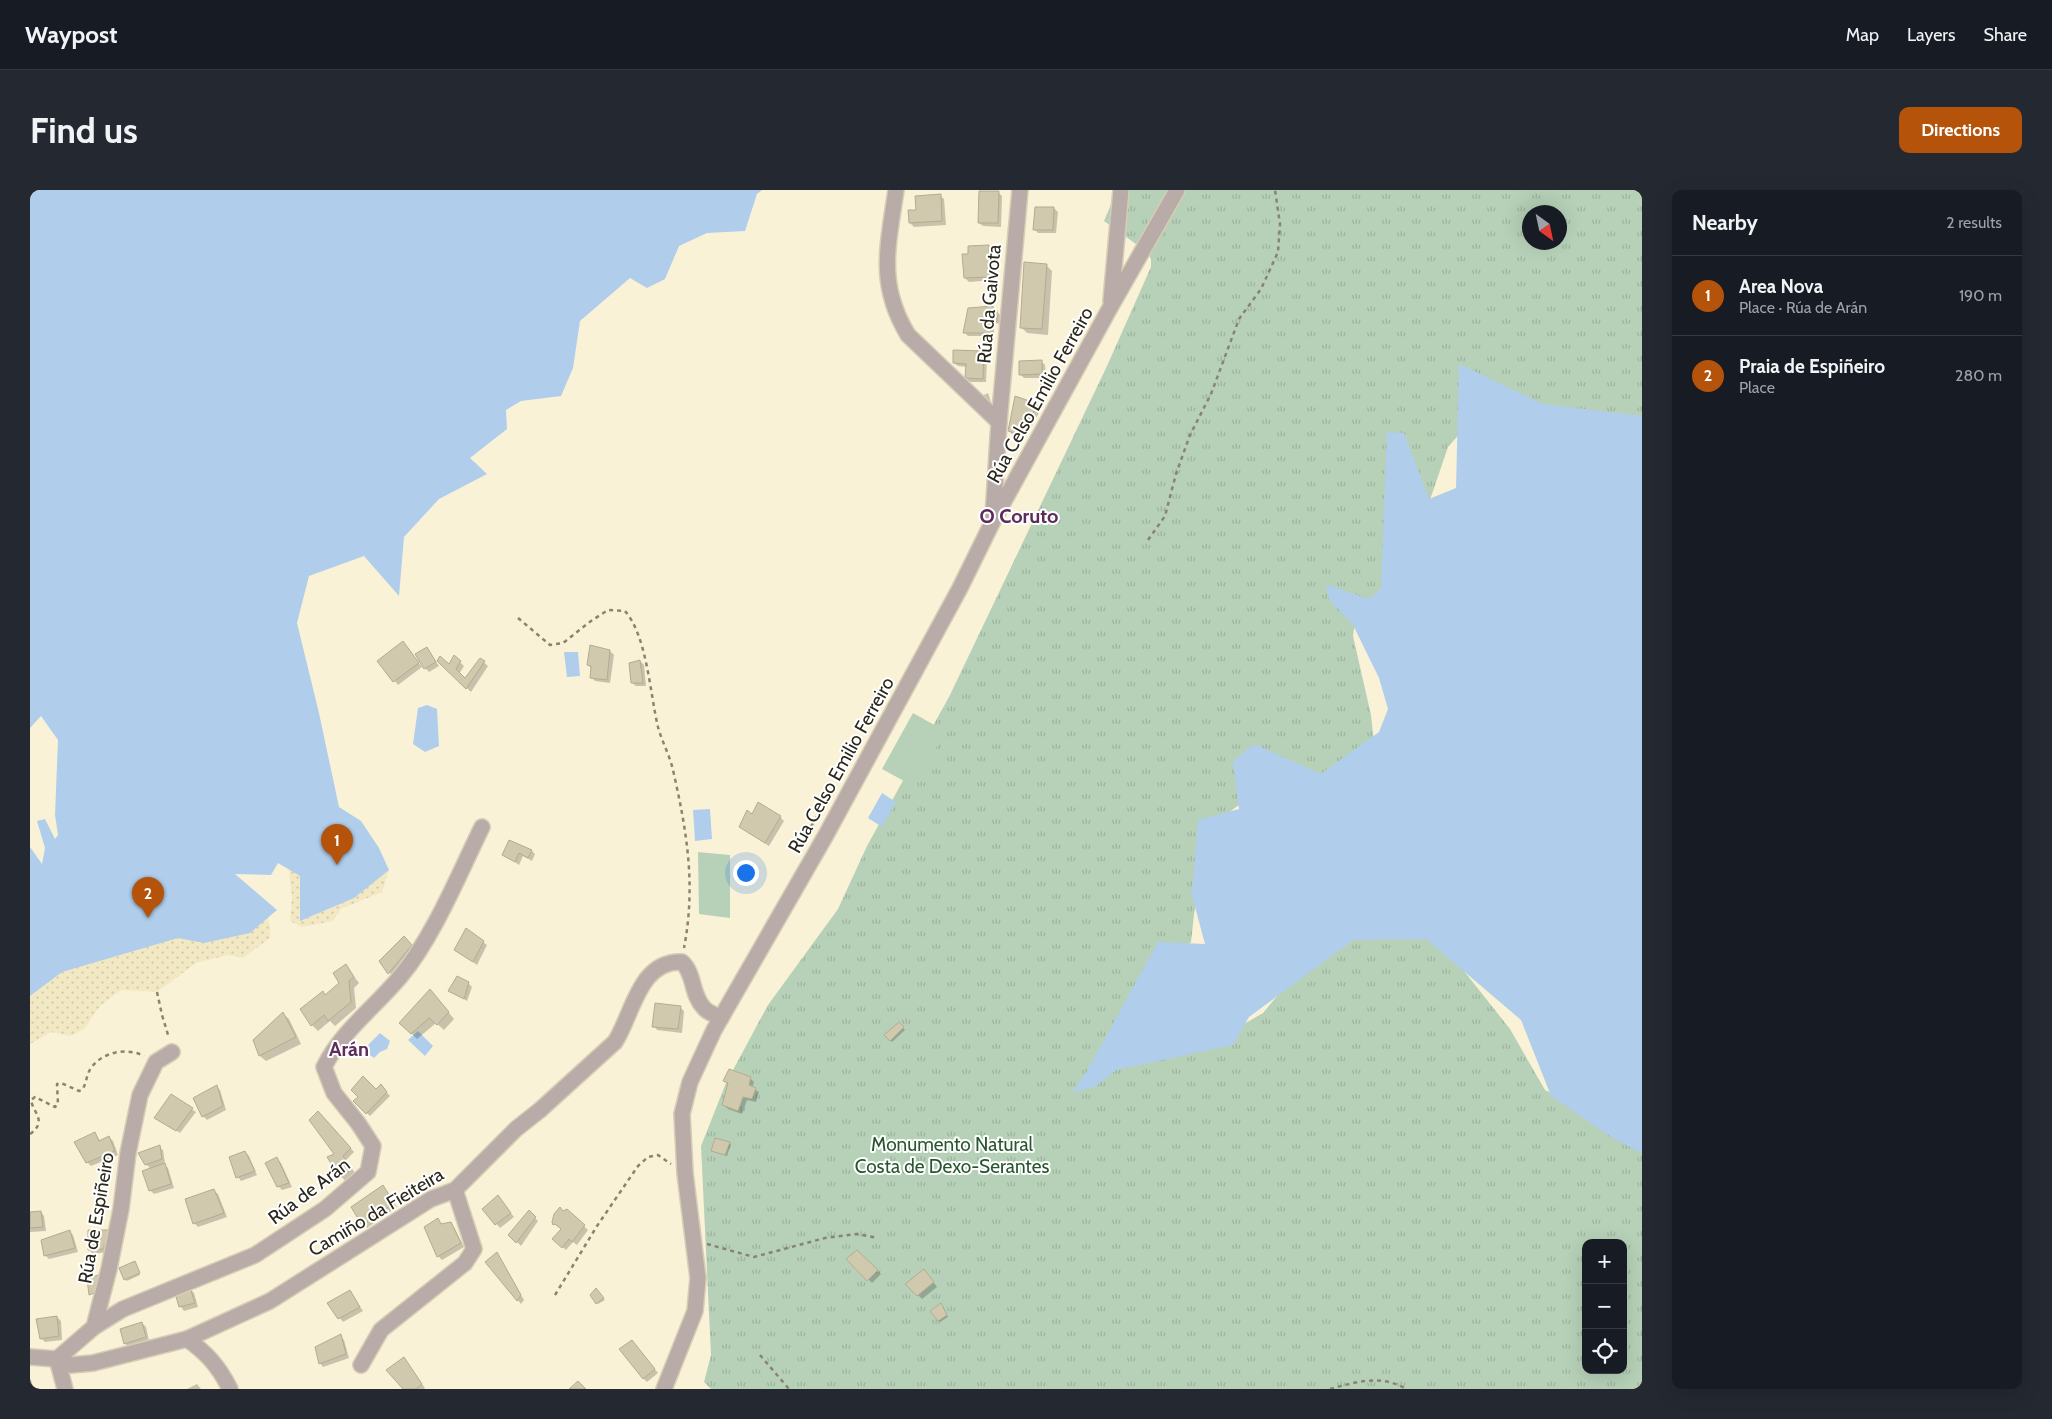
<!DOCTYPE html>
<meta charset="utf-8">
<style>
body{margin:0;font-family:Cabin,sans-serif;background:#242831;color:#f1f3f6}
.controls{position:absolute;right:15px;bottom:15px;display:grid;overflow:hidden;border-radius:10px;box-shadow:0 5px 20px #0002}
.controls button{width:45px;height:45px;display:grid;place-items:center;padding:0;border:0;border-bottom:1px solid #363941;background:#171b24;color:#f1f3f6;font:25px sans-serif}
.compass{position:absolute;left:1492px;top:15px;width:45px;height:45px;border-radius:50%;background:#171b24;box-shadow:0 5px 20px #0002;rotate:147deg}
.you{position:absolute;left:715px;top:682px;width:18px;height:18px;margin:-12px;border:4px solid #fff;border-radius:50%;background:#1a73e8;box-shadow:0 0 0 8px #1a73e833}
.badge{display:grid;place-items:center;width:32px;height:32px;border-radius:50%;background:#b45309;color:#fff;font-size:16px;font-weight:700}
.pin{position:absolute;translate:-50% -41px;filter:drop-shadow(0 1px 2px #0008)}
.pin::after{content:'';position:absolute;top:26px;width:18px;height:15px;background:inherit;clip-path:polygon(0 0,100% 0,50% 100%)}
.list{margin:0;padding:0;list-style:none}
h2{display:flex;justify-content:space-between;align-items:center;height:65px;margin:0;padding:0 20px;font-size:21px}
h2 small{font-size:16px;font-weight:400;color:#9ea1a6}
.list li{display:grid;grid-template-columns:32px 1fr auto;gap:15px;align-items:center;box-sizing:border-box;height:80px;padding:0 20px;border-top:1px solid #363941}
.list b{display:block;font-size:19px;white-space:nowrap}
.list p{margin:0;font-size:16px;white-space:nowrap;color:#9ea1a6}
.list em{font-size:16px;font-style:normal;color:#9ea1a6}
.icon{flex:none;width:28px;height:28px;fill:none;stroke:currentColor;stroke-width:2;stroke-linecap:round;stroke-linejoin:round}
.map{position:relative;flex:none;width:1612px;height:1199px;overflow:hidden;border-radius:10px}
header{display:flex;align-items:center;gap:30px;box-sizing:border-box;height:70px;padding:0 25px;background:#171b24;border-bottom:1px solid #363941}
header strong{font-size:24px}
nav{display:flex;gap:28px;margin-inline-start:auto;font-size:18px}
.intro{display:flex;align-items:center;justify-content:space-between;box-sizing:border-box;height:120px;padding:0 30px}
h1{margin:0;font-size:35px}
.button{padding:12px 22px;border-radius:10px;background:#b45309;color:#fff;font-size:18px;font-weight:700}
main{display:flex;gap:30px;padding:0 30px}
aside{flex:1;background:#171b24;border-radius:10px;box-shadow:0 5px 20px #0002}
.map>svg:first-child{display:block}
.sand{fill:url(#sand-dots)}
.park{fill:url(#park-tufts);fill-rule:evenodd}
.pitch{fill:#b6d1b8}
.water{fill:#b0ceec}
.shadow{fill:#0003}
.building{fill:#d0c9ad;stroke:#b4ac91}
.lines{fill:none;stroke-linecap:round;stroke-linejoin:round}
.street-casing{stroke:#d5cdb5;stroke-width:18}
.path{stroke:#898471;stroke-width:2.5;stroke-dasharray:4 4;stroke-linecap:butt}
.street{stroke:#b9aba7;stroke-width:15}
.labels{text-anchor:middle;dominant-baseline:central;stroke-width:4;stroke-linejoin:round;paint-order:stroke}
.street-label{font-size:19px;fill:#2a271c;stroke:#fff}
.park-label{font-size:19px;fill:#28562e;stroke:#fff}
.neighbourhood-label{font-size:20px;font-weight:bold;fill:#5e2c5c;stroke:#fff}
</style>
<header>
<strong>Waypost</strong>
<nav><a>Map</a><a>Layers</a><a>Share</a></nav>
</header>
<div class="intro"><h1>Find us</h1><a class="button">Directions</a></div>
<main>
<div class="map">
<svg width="1612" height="1199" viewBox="0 0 1612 1199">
<defs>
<pattern id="sand-dots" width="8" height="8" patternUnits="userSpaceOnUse" patternTransform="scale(1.25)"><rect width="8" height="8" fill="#f2e8c3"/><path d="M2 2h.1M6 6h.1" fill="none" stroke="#d0c7a7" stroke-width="1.8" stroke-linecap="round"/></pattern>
<pattern id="park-tufts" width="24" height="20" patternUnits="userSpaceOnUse" patternTransform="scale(1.25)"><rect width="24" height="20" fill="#b6d1b8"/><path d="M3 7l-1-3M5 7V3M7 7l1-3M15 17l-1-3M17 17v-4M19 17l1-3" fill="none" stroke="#9db39e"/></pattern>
</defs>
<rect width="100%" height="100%" fill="#faf2d6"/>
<g class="sand">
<path d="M256,651L351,668L359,680L352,702L311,719L303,731L272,737L260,731L262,708Z"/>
<path d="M0,684L221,703C232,714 243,732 240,748L213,768L198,765L166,773L127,802L91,800L70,816L54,839L40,846L21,842L0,854Z"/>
</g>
<path class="park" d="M1087,0H1612V249L1439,233L1418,257L1389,342L1324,439L1323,446L1341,525L1344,553L1285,594L1222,605L1177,639L1169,679L1161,752L1128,792L1180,854L1233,823L1258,793L1316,755L1356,714L1430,776L1480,839L1515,900L1551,918L1612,931V1199H681L674,1192L681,1165L671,956L696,893L738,815L808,719L837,656L920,505L1077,176L1121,77V69L1117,62L1074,31ZM1500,22H1530V52H1500ZM1556,1053H1593V1180H1556Z"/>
<g class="pitch">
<path d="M883,523L915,541L885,597L852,579Z"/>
<path d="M668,662L700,665V728L669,724Z"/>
</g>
<g class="water">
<path d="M0,0H732L727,4L715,41L677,43L649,56L635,89L617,98L600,88L550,131L543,178L531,206L491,211L476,220L477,239L440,268L457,284L409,309L374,347L369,406L334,366L279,386L267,433L289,523L309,617L331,631L349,658L359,680L324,708L270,731V686L248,673L241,685L205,684L247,720L220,743L174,753L148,748L32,782L0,806V657L12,674L15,658L7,631L15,629L25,649L28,645L25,625L28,550L11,526L0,538Z"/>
<path d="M1429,174L1513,214L1612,226V963L1581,947L1521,906L1491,830L1396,749L1323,750L1219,827L1203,855L1086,880L1066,896L1042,903L1057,881L1128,752L1175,754L1161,702L1163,693L1168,630L1209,619L1203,571L1224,554L1291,584L1349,542L1358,519L1349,488L1323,435L1299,409L1296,394L1338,409L1351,399L1357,242L1374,243L1399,309L1426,298Z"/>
<path d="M534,462H548L550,486L537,487Z"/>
<path d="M397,515L407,519L409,556L395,562L383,554L388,518Z"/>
<path d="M852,603L866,612L852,637L838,628Z"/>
<path d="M680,619L682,649L665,651L663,620Z"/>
<path d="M388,841L403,856L395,866L378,850Z"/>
<path d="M350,843L360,851L357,859L350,862L344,868L334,861L335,855H338Z"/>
</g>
<g class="shadow">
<path d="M968,2L972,6L971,37L953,36L949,33Z"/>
<path d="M910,6L914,9L916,35L884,37L880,33Z"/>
<path d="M1024,18L1028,22L1026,43H1008L1004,39Z"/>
<path d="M958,56L962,60L963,90L939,92L935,88L939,65Z"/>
<path d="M1016,75L1022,81L1018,145L997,143L991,137Z"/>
<path d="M963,117L971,126V134L964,133V146H938L935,143Z"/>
<path d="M953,163L957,167L956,192H940L936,188L937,177L928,176L924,173Z"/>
<path d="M1011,171L1015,175L1016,188H994L990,184Z"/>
<path d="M1024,192L1026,193L1023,197L1012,196Z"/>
<path d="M958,203L962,215H960L952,206Z"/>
<path d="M985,208L1007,215L1011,219L995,248L983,245L979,241Z"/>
<path d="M377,457L392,477L368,495L349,471Z"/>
<path d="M397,459L409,476L399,482L395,478Z"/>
<path d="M580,461L584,465L580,493L565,491L561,487L562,479L558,475Z"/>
<path d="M424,467L434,476L429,484L436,490L451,470L458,476L441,502L408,470L420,476Z"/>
<path d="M610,471L614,475L616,496H606L602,493Z"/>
<path d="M723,626L750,627L754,631L739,656L710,637Z"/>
<path d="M502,661L505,664L502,671L493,666L489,675L473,664Z"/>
<path d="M374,748L385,759L363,787L351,771Z"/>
<path d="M453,752L457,755L447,775L425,759Z"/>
<path d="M316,776L329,793L324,798L326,818L305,836L300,831L288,841L282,835L295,806L310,793Z"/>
<path d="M438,793L442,797L437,811L419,800Z"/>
<path d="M405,806L424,829L414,840L406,833L387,849L371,833Z"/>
<path d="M650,817L654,821L652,843L627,840L624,836Z"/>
<path d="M253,824L259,829L271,854L236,871L230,866L224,851Z"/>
<path d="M869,834L875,840L862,852L855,845Z"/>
<path d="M720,888L724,892L722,898L729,902L726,912L717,910L712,924L698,919L694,915L698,894L695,890Z"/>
<path d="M186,896L190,900L196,920L177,930L173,926Z"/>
<path d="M351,896L360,906L340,926L325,911L329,907L347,901Z"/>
<path d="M141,906L166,922L150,943L125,928Z"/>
<path d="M288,923L324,962L316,970L325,983L315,991L298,968L306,965Z"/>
<path d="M65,944L71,952L79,947L83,951L88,965L61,976L57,972Z"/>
<path d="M699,953L701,954L697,966L684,962Z"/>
<path d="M129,957L133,960L135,973H133L138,978L144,998L124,1004L120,1000L121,979L116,974Z"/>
<path d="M215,962L219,966L227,985L211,991L208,987Z"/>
<path d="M247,969L251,973L262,997L252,1000L248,996Z"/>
<path d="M184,1001L188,1004L197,1027L168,1037L164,1033Z"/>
<path d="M357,1001L367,1017L337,1038L333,1034Z"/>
<path d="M471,1011L484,1027L470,1038L454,1019Z"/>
<path d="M537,1020L558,1040L547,1055L543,1052L536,1060L524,1049L532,1039L524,1034Z"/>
<path d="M11,1022L14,1026L16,1041L0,1042V1023Z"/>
<path d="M499,1022L508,1031L491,1056L480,1045Z"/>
<path d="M408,1030L413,1035L421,1033L424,1037L434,1057L412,1070L408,1066Z"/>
<path d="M39,1041L43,1045L48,1062L19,1069L15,1065Z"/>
<path d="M60,1041H78L82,1045L77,1062L63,1064L59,1060Z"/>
<path d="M827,1061L851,1084L842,1093L818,1069Z"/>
<path d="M467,1064L494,1110L491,1114L457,1072Z"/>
<path d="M106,1074L110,1085L97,1091L95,1089Z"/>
<path d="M898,1085L907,1097L892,1109L877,1094Z"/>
<path d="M160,1099L164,1103L168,1117L154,1121L151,1117L147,1103Z"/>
<path d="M566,1100L575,1110L568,1114L567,1113Z"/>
<path d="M320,1102L333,1121L313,1132L298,1113Z"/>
<path d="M913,1116L918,1127L910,1132L909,1130Z"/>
<path d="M27,1127L31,1131L32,1150L15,1152L11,1148Z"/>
<path d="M112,1133L116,1137L119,1151L98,1157L95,1153Z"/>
<path d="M310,1146L314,1150L319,1168L293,1177L290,1173Z"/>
<path d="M605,1155L628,1183L617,1192L613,1188Z"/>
<path d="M374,1169L395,1198L394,1199H375Z"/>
<path d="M0,1189L1,1190L4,1199H0Z"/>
<path d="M167,1194L171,1199H157Z"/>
</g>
<g class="building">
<path d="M949,1H969L968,33H948Z"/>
<path d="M911,4L912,31L879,33L878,20H886L885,6Z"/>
<path d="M1005,17H1024L1023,40H1003Z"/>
<path d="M959,55V87L934,88L932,64H938V56Z"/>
<path d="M994,72L1017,74L1012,139L990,138Z"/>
<path d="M963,116V121L967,120V131L961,130V143H933L938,118Z"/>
<path d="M923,160L954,161L953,189L935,188L936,174L923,173Z"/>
<path d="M1012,170V184L989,185V171Z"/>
<path d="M1011,190L1025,191L1022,196L1011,197Z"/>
<path d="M985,206L1008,214L991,245L978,241Z"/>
<path d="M373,451L389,473L363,492L347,471Z"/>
<path d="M560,455L580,460L577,490L560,488L561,476L557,475Z"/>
<path d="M397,457L406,472L394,479L385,464Z"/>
<path d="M424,465L431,471L426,479L435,488L450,468L455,471L436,499L407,471L410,466L419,474Z"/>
<path d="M610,470L613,493H601L599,473Z"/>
<path d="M728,612L751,626L735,653L709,637L717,620L722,624Z"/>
<path d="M479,650L502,660L498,668L489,663L485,672L472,665Z"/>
<path d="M436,738L454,751L443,772L424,760Z"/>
<path d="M374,746L382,755L358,784L349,771Z"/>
<path d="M316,774L324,787L319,791L321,812L298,831L294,825L281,836L270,819L293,801L295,805L309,793L303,783Z"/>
<path d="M427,786L439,792L434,809L418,801Z"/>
<path d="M400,799L419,822L407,835L399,828L381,844L369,833Z"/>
<path d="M625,813L651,816L648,839L622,837Z"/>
<path d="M253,822L266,847L229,866L223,850Z"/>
<path d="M869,832L874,837L860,851L854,845Z"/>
<path d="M699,879L721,887L719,895L726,898L722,909L713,907L708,921L692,915L698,893L693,891Z"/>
<path d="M333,886L346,899L351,894L357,902L336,924L323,911L328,907L321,900Z"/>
<path d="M187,895L193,916L172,927L163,908Z"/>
<path d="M141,904L163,918L146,941L124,928Z"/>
<path d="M288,921L321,958L313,966L322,979L310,988L297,967L304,964L279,930Z"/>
<path d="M65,942L69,951L79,946L85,961L56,973L44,952Z"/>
<path d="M685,948L700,952L695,965L681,961Z"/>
<path d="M130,955L132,969L115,975L108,963Z"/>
<path d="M215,961L225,981L206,988L199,967Z"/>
<path d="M247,967L259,993L247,997L235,973Z"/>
<path d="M135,973L141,994L119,1001L112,981Z"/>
<path d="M353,995L364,1013L332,1035L321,1017Z"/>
<path d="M184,999L194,1023L163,1034L155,1009Z"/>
<path d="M468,1005L481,1023L465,1035L452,1019Z"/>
<path d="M530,1017L533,1021L537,1019L555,1035L542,1052L539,1049L532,1058L522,1049L531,1039L525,1034L523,1035L522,1032L524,1024Z"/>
<path d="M499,1020L506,1027L486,1053L478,1045Z"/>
<path d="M11,1021L13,1037L0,1038V1022Z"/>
<path d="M408,1028L411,1034L421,1032L431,1053L407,1067L394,1037Z"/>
<path d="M40,1040L45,1058L14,1066L11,1050Z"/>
<path d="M58,1040H79L77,1055H74V1059L58,1060Z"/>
<path d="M827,1060L848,1080L837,1091L816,1069Z"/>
<path d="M467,1062L491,1105L487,1111L455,1072Z"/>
<path d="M105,1071L110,1083L94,1090L89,1078Z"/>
<path d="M894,1079L904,1092L887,1106L875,1094Z"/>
<path d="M71,1084L70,1101L59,1105L57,1089Z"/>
<path d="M160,1098L165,1113L149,1117L145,1103Z"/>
<path d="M566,1098L574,1108L566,1114L560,1105Z"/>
<path d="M320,1100L330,1117L308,1129L297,1113Z"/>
<path d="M911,1113L917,1125L908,1131L900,1121Z"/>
<path d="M27,1126L29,1146L10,1149L6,1129Z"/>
<path d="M112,1132L116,1147L94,1154L90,1139Z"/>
<path d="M311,1144L316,1164L289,1174L285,1157Z"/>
<path d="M602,1150L625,1179L613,1189L589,1159Z"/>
<path d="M374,1167L392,1194L386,1199H373L356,1180Z"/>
<path d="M548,1191L556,1199H539Z"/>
</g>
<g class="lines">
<g class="street-casing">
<g id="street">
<path d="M866,0C858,56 847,94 878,145L969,232"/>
<path d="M1081,111L1091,0"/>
<path d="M963,327L969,232L990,0"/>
<path d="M64,1137L93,1119L225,1065L295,1019L338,982L343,956L328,933L304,903L294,877C312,841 344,818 370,787C403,748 429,684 452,637"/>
<path d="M157,1149C177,1163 189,1177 200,1199"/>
<path d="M0,1167L27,1169L41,1175L63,1173L157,1149L240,1111L401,1009L425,1000L486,939L510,920L585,852C603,824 609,770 652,772C665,784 661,805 674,818C678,823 686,825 691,828"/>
<path d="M27,1169L64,1137L79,1079L91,1019L98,963L110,905L126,872L142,862"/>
<path d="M27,1169L35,1199"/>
<path d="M331,1175L351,1140L435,1073L444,1059L425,1000"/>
<path d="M634,1199L665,1121L668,1088L655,983L652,924L660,892L684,840L796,645L930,398L963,331L1081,116L1147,0"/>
</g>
</g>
<g class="path">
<path d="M1118,350L1135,326L1146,284L1160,245L1181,204L1209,129L1231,99L1248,62L1250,34L1245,0"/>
<path d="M488,428L520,455L533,453L561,431L578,420L595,421C617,446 620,504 628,537C632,552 640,566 643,580C657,642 666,695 654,758"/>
<path d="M771,658V654L805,595"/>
<path d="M127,802L132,825L139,848"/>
<path d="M0,944C18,931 3,923 1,910L5,907L25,917L28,914L27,894L31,893L49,901L52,900C57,893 56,885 61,878C72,862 97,857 114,866"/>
<path d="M677,1054L724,1067L795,1048L827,1044L848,1048"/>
<path d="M525,1105L567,1036L608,976L618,967L628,965L641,974"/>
<path d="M730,1165L759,1199"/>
<path d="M1300,1199C1326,1192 1351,1184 1376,1199"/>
</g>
<use href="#street" class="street"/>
</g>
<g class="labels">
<g class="street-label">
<text transform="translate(959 114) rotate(-85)">Rúa da Gaivota</text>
<text transform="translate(1010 205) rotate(-61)">Rúa Celso Emilio Ferreiro</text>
<text transform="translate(811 575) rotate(-61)">Rúa Celso Emilio Ferreiro</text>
<text transform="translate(279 1001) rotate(-37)">Rúa de Arán</text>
<text transform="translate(346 1022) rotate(-31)">Camiño da Fieiteira</text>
<text transform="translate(66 1028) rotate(-80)">Rúa de Espiñeiro</text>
</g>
<g class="park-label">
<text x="922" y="954">Monumento Natural<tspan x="922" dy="22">Costa de Dexo-Serantes</tspan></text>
</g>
<g class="neighbourhood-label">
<text x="989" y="326">O Coruto</text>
<text x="319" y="859">Arán</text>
</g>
</g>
</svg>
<div class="controls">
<button>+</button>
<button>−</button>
<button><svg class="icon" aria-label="locate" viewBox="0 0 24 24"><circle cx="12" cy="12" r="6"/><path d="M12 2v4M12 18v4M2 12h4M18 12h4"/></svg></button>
</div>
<svg class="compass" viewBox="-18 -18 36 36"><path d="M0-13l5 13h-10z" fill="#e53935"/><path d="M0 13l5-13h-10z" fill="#9ea1a6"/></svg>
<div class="you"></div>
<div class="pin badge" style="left:307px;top:675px">1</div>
<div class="pin badge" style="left:118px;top:728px">2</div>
</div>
<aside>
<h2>Nearby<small>2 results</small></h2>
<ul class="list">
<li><span class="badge">1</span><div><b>Area Nova</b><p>Place · Rúa de Arán</p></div><em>190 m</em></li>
<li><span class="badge">2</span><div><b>Praia de Espiñeiro</b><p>Place</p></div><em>280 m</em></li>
</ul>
</aside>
</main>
